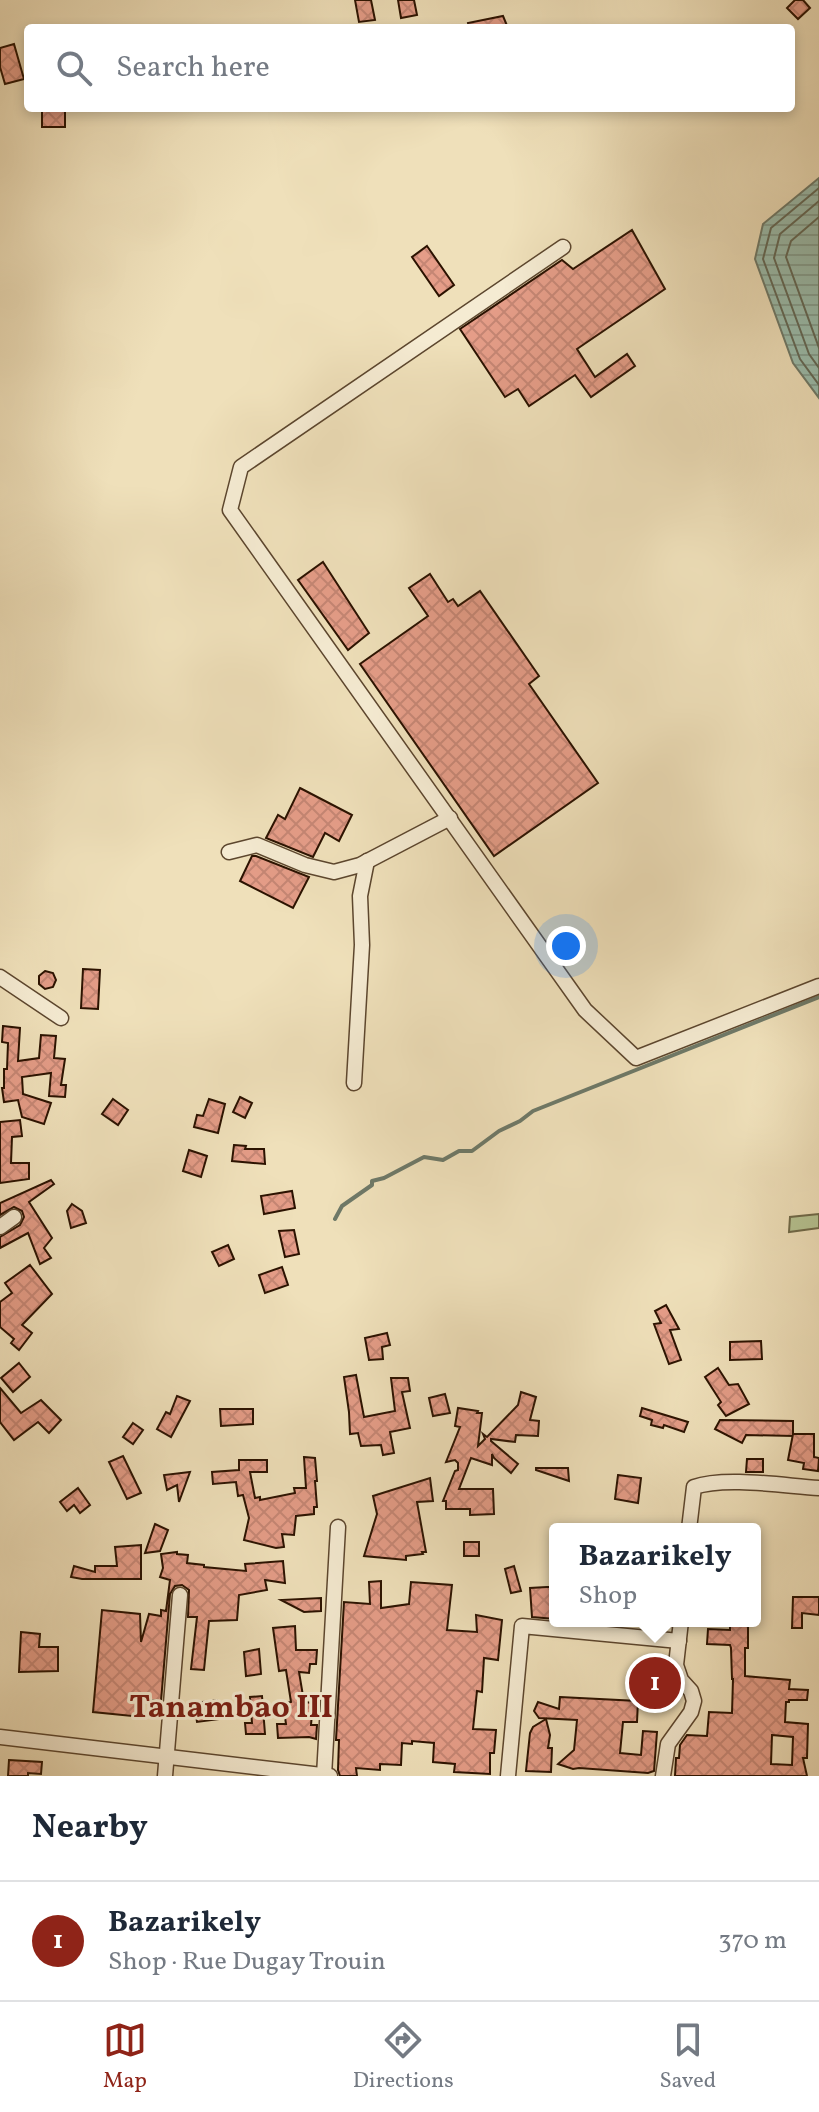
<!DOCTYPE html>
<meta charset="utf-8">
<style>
body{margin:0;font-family:Vollkorn,serif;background:#f6f6f7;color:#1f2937}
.you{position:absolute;left:566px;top:946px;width:28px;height:28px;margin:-20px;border:6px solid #fff;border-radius:50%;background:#1a73e8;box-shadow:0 0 0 12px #1a73e833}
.badge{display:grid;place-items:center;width:52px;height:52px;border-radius:50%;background:#8f2418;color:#fff;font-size:26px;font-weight:700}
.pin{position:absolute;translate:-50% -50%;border:4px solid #fff;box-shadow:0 2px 8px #0006}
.popup{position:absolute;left:549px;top:1523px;width:212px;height:104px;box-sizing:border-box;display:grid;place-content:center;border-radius:8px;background:#fff;filter:drop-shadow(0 2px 6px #0005);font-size:26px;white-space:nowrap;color:#747a83}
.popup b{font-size:30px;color:#1f2937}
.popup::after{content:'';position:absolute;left:50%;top:100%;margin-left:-16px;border:16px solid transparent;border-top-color:#fff}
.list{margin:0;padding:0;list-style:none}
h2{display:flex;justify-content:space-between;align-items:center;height:104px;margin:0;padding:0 32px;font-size:34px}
h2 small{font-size:26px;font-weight:400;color:#747a83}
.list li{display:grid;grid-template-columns:52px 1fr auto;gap:24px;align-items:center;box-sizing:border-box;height:120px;padding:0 32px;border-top:2px solid #e0e1e3}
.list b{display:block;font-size:30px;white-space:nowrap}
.list p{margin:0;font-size:26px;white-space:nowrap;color:#747a83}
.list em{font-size:26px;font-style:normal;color:#747a83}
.icon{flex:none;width:44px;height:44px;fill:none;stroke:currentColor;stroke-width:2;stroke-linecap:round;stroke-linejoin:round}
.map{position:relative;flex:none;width:819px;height:1776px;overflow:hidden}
.search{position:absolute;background:#fff;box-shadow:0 4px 12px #0003;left:24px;right:24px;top:24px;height:88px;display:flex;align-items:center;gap:20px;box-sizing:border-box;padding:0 28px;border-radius:8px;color:#747a83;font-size:30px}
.sheet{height:224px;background:#fff}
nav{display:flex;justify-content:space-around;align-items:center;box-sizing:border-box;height:112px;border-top:2px solid #e0e1e3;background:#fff;font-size:22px;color:#747a83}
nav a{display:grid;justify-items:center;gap:4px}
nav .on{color:#8f2418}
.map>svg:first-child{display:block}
.forest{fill:url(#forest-firs);stroke:#706a49;stroke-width:2}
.water{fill:url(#water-rules);stroke:#6e7968;stroke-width:2}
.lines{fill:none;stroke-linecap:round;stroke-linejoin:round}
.shore{stroke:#626856;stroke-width:2}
.stream{stroke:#6e7968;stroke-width:4}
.building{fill:url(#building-cross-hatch);stroke:#2b1200;stroke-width:2;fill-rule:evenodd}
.street-casing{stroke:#5c462e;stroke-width:17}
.street{stroke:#f5ebd2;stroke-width:14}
.labels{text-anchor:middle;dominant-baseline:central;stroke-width:6;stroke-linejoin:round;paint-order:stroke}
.district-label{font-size:32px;font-weight:bold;fill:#7a1f14;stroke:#f5ebd2}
</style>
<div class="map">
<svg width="819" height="1776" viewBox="0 0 819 1776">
<defs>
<pattern id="forest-firs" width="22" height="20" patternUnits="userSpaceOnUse" patternTransform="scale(2)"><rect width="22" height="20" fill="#b6c392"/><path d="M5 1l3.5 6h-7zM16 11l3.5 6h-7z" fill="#9da67c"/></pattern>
<pattern id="water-rules" width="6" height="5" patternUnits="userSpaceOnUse" patternTransform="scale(2)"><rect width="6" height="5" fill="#9abdad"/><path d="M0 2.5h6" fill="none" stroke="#85a193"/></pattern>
<pattern id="building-cross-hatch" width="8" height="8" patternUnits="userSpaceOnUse" patternTransform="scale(2)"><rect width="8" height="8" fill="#e59d88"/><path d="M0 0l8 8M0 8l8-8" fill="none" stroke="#c58674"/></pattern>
</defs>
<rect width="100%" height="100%" fill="#efe0ba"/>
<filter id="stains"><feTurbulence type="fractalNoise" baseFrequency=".0025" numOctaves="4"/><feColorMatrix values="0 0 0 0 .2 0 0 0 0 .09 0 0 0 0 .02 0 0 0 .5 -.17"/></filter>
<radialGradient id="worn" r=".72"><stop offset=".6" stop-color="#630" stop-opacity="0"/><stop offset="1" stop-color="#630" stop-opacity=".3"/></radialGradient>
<path class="forest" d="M819,1214V1228L789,1232L790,1217Z"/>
<path class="water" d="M819,178V398L793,363L755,259L763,224Z"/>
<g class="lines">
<g class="shore">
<path d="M819,188L771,228L763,259L800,359L819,385"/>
<path d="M819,201L780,234L774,258L809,354L819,368"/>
<path d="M819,217L791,241L786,257L819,348"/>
</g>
<path class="stream" d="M335,1219L342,1206L372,1185V1181L384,1178L424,1157L443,1160L459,1151H472L499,1131L520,1121L533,1111L819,997"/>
</g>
<g class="building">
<path d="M355,0H371L375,20L359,22Z"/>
<path d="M398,0H414L417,15L401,18Z"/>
<path d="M795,0H803L810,8L798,19L787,8Z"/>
<path d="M503,16L508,28H469L468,23Z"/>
<path d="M14,44L24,79L5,84L0,67V48Z"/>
<rect x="42" y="108" width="23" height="19"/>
<path d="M632,230L665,289L577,349L595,377L627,354L635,366L591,397L575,375L529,406L518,389L505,397L460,329L562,260L573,269Z"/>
<path d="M427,246L454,285L439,296L412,257Z"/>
<path d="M323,562L369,633L348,650L298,580Z"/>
<path d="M430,574L448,602L453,599L458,606L480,591L539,676L529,684L598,783L494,856L360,664L428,616L409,588Z"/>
<path d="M300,788L352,815L339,841L325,833L313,857L266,838L278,815L285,819Z"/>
<path d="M252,856H256L309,877L293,908L240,881Z"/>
<path d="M83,969L100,970L98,1009L81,1008Z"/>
<path d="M45,971L53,973L56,980L53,987L45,989L39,984V976Z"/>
<path d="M3,1026L20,1028L18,1061L39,1058L41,1035L56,1036L54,1058L65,1059L61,1085H66L65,1097L49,1096L51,1073L22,1077L23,1094L51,1103L44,1124L22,1117L18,1100L4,1102L2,1088H4V1069H7L8,1043L2,1042Z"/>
<path d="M240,1097L252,1103L245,1118L233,1112Z"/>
<path d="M113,1099L128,1110L118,1125L102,1114Z"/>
<path d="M209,1099L225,1104L218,1133L194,1127L197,1115L203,1116Z"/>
<path d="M20,1120L22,1136L12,1137L11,1163H29V1179L0,1183V1122Z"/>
<path d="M234,1145L246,1146L245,1149H264L265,1164L232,1161Z"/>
<path d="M189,1150L207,1156L201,1177L183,1171Z"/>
<path d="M51,1180L54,1184L29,1202L52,1238L44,1248L51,1258L40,1264L28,1233L0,1248V1237L20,1225L24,1217L22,1211L14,1207L0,1215V1203Z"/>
<path d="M292,1191L295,1208L264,1214L261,1196Z"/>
<path d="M72,1204L82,1211L86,1223L71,1228L67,1211Z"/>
<path d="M294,1230L299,1254L285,1257L279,1231Z"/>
<path d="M228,1245L234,1259L219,1266L212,1252Z"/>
<path d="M30,1265L52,1294L22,1325L32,1333L19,1350L11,1343L14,1339L0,1327V1302L12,1293L5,1283Z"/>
<path d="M282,1267L288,1285L265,1293L259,1275Z"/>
<path d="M666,1305L679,1329L670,1330L681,1360L669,1364L654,1324L661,1323L655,1311Z"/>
<path d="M387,1333L390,1345L382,1347L383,1359L369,1360L365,1338Z"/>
<path d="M761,1341L762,1359L730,1360V1342Z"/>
<path d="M19,1363L30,1377L13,1392L1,1378Z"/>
<path d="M718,1368L729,1385L738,1384L749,1404L726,1416L718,1405L721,1402L705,1377Z"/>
<path d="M356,1375L364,1417L395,1411L391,1378H408L410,1391L402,1392L410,1428L390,1432L394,1453L383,1455L381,1445L361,1446L358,1433L350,1434L349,1412L344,1377Z"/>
<path d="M0,1388L21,1413L41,1400L61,1420L49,1433L38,1422L14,1440L0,1422Z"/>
<path d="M521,1392L536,1397L530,1420L539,1421L538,1436L516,1435L515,1442L491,1439V1441L518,1464L511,1473L494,1458L492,1454V1465L471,1458L459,1489H493L494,1514L470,1515V1509H446V1501H443L455,1471L458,1470V1463L455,1460L446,1462L460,1427L455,1426L458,1408L478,1411L477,1413H482L478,1446L485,1439L483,1434L487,1437L518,1405Z"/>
<path d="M445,1394L450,1413L433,1416L429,1398Z"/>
<path d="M177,1396L190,1401L171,1437L157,1429L166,1412L170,1414Z"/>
<path d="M642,1408L688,1422L684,1432L664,1425L663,1428L651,1425L652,1420L640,1416Z"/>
<path d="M220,1409H253V1424L221,1426Z"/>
<path d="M720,1420L793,1421V1436L746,1435L742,1443L715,1429Z"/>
<path d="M133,1423L143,1430L133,1444L123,1437Z"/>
<path d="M793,1434H814V1457L819,1458L818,1471L803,1469L804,1463L788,1460Z"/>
<path d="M123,1456L141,1493L127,1499L109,1462Z"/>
<path d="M304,1457L315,1458L317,1481H315L317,1507H314V1514L296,1516L294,1535L282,1534L284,1547L276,1548L244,1540L249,1518L243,1495L238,1496L236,1482L213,1484L212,1472L239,1470V1460H267V1472H250L255,1498L260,1497V1500L295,1493L294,1488H306Z"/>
<path d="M747,1459H763V1472H746Z"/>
<path d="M536,1468H568L569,1481L536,1470Z"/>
<path d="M190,1472L179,1502L177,1485L167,1490L164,1475Z"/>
<path d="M618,1475L641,1478L638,1503L615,1499Z"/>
<path d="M430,1478L433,1501L417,1502L426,1552H422L423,1554L406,1556V1560L364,1556L377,1514L373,1496Z"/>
<path d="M78,1488L90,1505L80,1513L74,1505L67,1511L60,1502Z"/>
<path d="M155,1524L168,1530L160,1551L145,1553Z"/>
<rect x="464" y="1542" width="15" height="14"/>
<path d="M141,1545V1579H82L71,1577L74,1566L95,1572V1566H117L115,1547Z"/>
<path d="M177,1552V1554L188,1555L187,1563L204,1565V1567L246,1571L245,1564L283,1561L285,1583L265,1580L267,1590L239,1595L237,1620L209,1621L204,1670L191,1669L197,1617H188L189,1590L182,1585L175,1586L170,1594L161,1701L143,1699L142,1717L93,1712L102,1610L140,1614L141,1642L149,1614L161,1616V1610L166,1611L170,1580L160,1577L163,1568L161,1554Z"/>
<path d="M514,1566L521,1591L511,1593L505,1569Z"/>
<path d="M381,1581V1608L409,1604L411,1582L452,1585L447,1630L477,1632L476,1615L502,1620L498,1660L484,1658L482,1692L477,1691L473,1729L496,1730L494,1753H490V1774L454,1772L455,1764L433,1762L434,1743L412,1741V1744L402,1743L401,1765L380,1764V1770L356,1768L357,1776H340L338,1770L339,1740H336L344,1602L370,1604L369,1582Z"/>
<path d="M547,1587H555V1619L532,1617L530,1588Z"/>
<path d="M793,1597H819V1615L802,1613V1628H792Z"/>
<path d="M321,1598V1611L304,1612L281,1600Z"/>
<path d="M730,1624L748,1625V1648H745V1676L790,1680L789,1689L808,1690L807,1700H789V1702H786L785,1722L808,1724L807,1758H803L807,1776H675L676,1758H679L680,1745L687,1735L707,1736L709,1712L732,1713L733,1679H732L731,1648L730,1645L707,1644L708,1629L730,1630ZM772,1735L793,1737L792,1765L771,1764Z"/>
<path d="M295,1626L296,1650H317L316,1664H310L309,1673L299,1672L304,1702L313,1703L311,1725H317L316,1739L309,1737L278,1738L277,1724H286L283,1703L291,1702L286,1670L279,1671L273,1628Z"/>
<path d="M21,1632L40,1634L39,1647H58V1671L19,1672Z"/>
<path d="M259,1649L261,1674L246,1676L244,1652Z"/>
<path d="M262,1696L265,1734H246L245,1723H252L250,1697Z"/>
<path d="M560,1697L638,1701L637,1722H623L620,1753L641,1755L643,1731L657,1732L654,1771L648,1773L579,1768L573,1769L558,1764L574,1750L577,1720L539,1718L534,1711L538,1702L559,1709Z"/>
<path d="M217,1700L220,1719L197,1722L194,1703Z"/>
<path d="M546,1719L550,1735L548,1748H552L551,1772L526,1771L530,1733L533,1727Z"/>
<path d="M9,1760L42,1762L41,1774L28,1773V1776H8Z"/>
</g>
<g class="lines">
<g class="street-casing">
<g id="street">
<path d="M563,247L241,467L230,510L585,1010L636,1058L819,986"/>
<path d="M229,852L257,845L305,865L334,872L360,865L450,818"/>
<path d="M0,977L61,1018"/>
<path d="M354,1083L362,945L360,896L367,861"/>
<path d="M0,1227L14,1217"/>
<path d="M689,1529L694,1487C725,1476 785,1486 819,1488"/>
<path d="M0,1737L330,1776"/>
<path d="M165,1776L180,1595"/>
<path d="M324,1776L338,1527"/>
<path d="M508,1776L522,1626L679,1641"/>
<path d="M663,1776L668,1744L691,1712L694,1701L691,1691L681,1680L676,1665L681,1621"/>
</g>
</g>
<use href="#street" class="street"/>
</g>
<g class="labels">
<g class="district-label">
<text x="231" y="1709">Tanambao III</text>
</g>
</g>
<rect width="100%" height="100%" filter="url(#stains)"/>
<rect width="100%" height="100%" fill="url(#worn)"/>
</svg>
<div class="you"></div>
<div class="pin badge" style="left:655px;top:1683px">1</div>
<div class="popup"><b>Bazarikely</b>Shop</div>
<div class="search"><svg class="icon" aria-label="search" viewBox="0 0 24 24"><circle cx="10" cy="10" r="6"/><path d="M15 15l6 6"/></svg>Search here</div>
</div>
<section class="sheet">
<h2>Nearby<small></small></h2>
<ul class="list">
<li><span class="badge">1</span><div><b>Bazarikely</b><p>Shop · Rue Dugay Trouin</p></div><em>370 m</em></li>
</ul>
</section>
<nav>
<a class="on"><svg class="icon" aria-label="map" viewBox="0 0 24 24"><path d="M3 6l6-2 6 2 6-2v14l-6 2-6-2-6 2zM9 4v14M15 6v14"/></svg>Map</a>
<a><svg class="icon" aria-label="directions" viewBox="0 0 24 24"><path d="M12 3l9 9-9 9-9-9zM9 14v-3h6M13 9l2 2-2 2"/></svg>Directions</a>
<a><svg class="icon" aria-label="saved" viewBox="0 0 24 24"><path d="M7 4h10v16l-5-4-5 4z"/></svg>Saved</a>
</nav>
